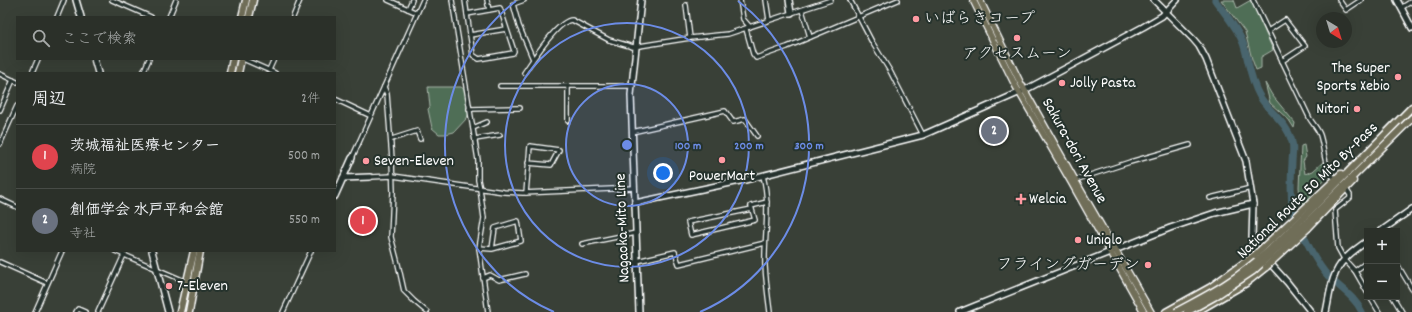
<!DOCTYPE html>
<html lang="ja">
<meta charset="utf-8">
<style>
body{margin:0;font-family:Dekko,"Klee One",sans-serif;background:#333831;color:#f1f3f6}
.controls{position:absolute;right:12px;bottom:12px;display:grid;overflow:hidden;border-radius:0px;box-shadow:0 4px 16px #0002}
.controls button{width:36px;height:36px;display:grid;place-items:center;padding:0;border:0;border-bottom:1px solid #474b46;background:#2b3029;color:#f1f3f6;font:20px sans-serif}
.compass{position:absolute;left:1316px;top:12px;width:36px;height:36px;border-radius:50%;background:#2b3029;box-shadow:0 4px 16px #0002;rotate:142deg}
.you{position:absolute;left:663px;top:173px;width:14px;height:14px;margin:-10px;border:3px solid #fff;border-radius:50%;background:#1a73e8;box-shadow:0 0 0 6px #1a73e833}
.badge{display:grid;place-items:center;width:26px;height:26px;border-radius:50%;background:#e797bd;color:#fff;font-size:13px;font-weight:700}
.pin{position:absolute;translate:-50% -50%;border:2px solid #fff;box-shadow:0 1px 4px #0006}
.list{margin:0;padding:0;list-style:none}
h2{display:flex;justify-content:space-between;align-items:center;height:52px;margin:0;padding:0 16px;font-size:17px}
h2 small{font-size:13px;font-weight:400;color:#a6a9a8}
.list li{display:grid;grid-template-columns:26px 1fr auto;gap:12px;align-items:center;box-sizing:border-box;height:64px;padding:0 16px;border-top:1px solid #474b46}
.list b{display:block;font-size:15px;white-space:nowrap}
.list p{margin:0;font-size:13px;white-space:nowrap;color:#a6a9a8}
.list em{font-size:13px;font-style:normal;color:#a6a9a8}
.icon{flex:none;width:22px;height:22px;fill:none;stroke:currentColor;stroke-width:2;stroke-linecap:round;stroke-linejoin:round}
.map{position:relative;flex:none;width:1412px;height:312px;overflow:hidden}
.search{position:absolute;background:#2b3029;box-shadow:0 4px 16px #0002;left:16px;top:16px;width:320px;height:44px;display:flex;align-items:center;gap:10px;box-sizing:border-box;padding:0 14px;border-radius:0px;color:#a6a9a8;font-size:15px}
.panel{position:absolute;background:#2b3029;box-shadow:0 4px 16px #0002;left:16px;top:72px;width:320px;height:180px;border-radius:0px}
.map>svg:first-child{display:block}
.green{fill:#506e56;stroke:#a8b6aa}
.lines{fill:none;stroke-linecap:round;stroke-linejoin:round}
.river{stroke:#49656e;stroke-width:7}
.street-casing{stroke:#fff;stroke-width:6}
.secondary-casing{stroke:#fff;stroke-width:8}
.primary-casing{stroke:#fff;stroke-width:8}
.highway-casing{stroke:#fff;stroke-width:9}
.street{stroke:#26332d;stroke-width:3.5}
.secondary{stroke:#26332d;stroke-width:5}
.primary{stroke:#706e59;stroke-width:5.5}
.highway{stroke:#706e59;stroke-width:6}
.highway-bridge-casing{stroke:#fff;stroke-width:9;stroke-linecap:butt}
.highway-bridge{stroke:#706e59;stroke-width:6}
.ring{fill:none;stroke:#6c8ce6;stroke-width:2}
.poi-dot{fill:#ff9aa2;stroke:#26332d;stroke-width:1.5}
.labels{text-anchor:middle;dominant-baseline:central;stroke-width:4;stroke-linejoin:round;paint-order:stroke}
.poi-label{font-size:16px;fill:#fff;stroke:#26332d;text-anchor:start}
.street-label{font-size:16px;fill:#fff;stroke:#26332d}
.centre{fill:#6c8ce6;stroke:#26332d;stroke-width:2}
.ring-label{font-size:12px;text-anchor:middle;font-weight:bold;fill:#6c8ce6;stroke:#26332d;stroke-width:4;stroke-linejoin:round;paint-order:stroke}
</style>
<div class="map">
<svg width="1412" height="312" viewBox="0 0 1412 312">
<rect width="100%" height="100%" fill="#394037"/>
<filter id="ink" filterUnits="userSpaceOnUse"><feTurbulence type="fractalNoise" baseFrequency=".025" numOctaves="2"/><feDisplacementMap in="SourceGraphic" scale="8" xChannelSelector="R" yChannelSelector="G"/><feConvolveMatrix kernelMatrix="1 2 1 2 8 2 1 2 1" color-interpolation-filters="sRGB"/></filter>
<g filter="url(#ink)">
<g class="green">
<path d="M1221,0H1234L1237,8L1251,0L1273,50L1261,57V68L1256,70L1252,59L1245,32Z"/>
<path d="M1265,83L1272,95L1295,123L1294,128L1289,120L1270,103Z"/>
<path d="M428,87H461L465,90L469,113L467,118L454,132L446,134H439L432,128L428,109L430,107Z"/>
<path d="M1304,145L1306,157L1303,161L1305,174L1313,171L1323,162L1328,176L1313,189V191L1310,197L1301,205L1299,187L1301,146Z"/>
</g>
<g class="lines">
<path class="river" d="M1215,0C1225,14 1237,27 1243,43C1249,61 1250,79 1259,95C1268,112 1287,121 1292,142C1294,148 1292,156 1292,163C1291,175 1290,203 1294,214C1302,233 1315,263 1329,277C1341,289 1355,297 1362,312"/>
<g class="street-casing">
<g id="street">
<path d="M112,0L151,17"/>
<path d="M388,0L417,13"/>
<path d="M452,0L478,160V180L480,189L484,218L479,248L488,312"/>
<path d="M465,0L467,14L489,10L487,0"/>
<path d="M524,0L513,4L519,26L533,59"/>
<path d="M740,0L743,19L750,27"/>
<path d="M766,0L769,20"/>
<path d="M850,0L872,42L890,71L923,135"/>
<path d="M1253,0L1310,119C1313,124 1318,129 1320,135C1325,151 1323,166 1335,179"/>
<path d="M1339,0L1346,10L1361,0"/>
<path d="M686,5L690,38"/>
<path d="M1401,8L1412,1"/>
<path d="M408,9L412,0"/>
<path d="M802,10L810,37"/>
<path d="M467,14L473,55L479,59L513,53L514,51L500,8L489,10"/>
<path d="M57,17L64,0"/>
<path d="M169,17L176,0"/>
<path d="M293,17L300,0"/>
<path d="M746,29L753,54L756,58L787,47L898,0"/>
<path d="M1268,31L1285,20L1305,46L1282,61"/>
<path d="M470,35L506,29"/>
<path d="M243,59L275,73"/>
<path d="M269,70L274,59"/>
<path d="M32,73L38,59"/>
<path d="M143,73L149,59"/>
<path d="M524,73C532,61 558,20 572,20L609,40L633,47L690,38L728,34L831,0"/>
<path d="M0,74L17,82"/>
<path d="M500,86H631"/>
<path d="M384,87L387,94L392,159L393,192L391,237L398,264L404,291L414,301L427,312"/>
<path d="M335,99L371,116"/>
<path d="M469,109L520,108"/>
<path d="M0,110L13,80"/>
<path d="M568,121V86"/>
<path d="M473,128L487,122"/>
<path d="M632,132L725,111L733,122L745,119L757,136"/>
<path d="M392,139L417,131L420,139"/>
<path d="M475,139L500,135"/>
<path d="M0,144L17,106"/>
<path d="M352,158L423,0"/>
<path d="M763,176C771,205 764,236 765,266C766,281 768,297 770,312"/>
<path d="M370,177L393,176L504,192L523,193L634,188"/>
<path d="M1075,180L1130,162L1190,145"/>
<path d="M1346,189L1350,195V198L1335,210L1338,248L1344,259L1355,271L1367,292"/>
<path d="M526,193L530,146L559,150L551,165L528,163"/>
<path d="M1210,198L1251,188"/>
<path d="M0,199L17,207"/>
<path d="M752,209L688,222L691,235L755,220L751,206L767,202"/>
<path d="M582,244L636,233"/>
<path d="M479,248L492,249L521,241L518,221L495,228L492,249"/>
<path d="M115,251L187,282"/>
<path d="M637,261L675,252L679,264L765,243"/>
<path d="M0,262L47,283"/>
<path d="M1397,264L1412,289"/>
<path d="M1355,271L1367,262"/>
<path d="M483,278L490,275L499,280L525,274"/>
<path d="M1370,297L1379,312"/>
<path d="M1393,297L1402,312"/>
<path d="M35,312L62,251"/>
<path d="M76,312L78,309L85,312"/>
<path d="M98,312L124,255"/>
<path d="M283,312L311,251"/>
</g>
</g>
<g class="secondary-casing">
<g id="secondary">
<path d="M76,0L81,17"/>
<path d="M789,0L791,13"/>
<path d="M1154,0L1193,39L1199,46L1206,59L1246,161L1253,204L1252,239L1255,248L1261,254"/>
<path d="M1397,0L1412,28"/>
<path d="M94,59L98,73"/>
<path d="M343,178L370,177"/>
<path d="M335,196L352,158"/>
<path d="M635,203L745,180L923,135L1025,90L1143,27L1162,16L1177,0"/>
<path d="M1381,231L1412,209"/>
<path d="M152,251L168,312"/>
<path d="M1268,261L1287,282L1311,312"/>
<path d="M639,312L631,95L641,0"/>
<path d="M960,312L1170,228L1215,213L1253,204"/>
<path d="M1326,312C1330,294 1331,273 1345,259C1351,252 1359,247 1367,241"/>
</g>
</g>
<g class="primary-casing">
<g id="primary">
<path d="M973,0L1015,85L1071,182L1144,312"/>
<path d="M980,0L1020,82L1075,180L1151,312"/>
</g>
</g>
<g class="highway-casing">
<g id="highway">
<path d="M242,17L246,0"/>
<path d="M249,17L253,0"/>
<path d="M230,73L233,59"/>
<path d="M238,73L241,59"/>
<path d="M1300,213L1341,174"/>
<path d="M1303,218L1412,107"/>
<path d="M1306,223L1412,118"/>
<path d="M1308,228L1353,181"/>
<path d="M180,312L194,251"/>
<path d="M189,312L200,251"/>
<path d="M1166,312L1211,287L1255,255"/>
<path d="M1196,312L1246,283L1266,267"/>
</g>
</g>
<use href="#street" class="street"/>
<use href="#secondary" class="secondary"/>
<use href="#primary" class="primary"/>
<use href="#highway" class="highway"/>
<g class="highway-bridge-casing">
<g id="highway-bridge">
<path d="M1255,255L1300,213"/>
<path d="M1266,267L1308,228"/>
<path d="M1176,312C1194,302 1213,293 1230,281C1257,263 1280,240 1303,218"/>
<path d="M1187,312L1214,297L1253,271L1306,223"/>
</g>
</g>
<use href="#highway-bridge" class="highway-bridge"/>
</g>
</g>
<circle cx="627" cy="145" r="61" fill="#6c8ce6" fill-opacity=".12"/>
<g class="ring">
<circle cx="627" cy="145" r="61"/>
<circle cx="627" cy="145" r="122"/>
<path d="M554 312A182 182 0 0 1 516 1M738 1A182 182 0 0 1 700 312"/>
</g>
<g class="poi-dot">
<circle cx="916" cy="19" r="4"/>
<circle cx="1017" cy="38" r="4"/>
<circle cx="1398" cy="77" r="4"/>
<circle cx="1062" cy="83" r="4"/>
<circle cx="1357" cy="109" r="4"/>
<circle cx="722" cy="160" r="4"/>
<circle cx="366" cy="161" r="4"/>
<path d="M1019 193h4v4h4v4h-4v4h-4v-4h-4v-4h4z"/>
<circle cx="1078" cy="240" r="4"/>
<circle cx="1148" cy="265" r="4"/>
<circle cx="169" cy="286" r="4"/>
</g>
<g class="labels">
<g class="poi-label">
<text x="924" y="19">いばらきコープ</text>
<text x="1017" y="54" text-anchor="middle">アクセスムーン</text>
<text x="1390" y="68" text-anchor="end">The Super<tspan x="1390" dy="18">Sports Xebio</tspan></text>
<text x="1070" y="83">Jolly Pasta</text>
<text x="1349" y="109" text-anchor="end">Nitori</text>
<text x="374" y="161">Seven-Eleven</text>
<text x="722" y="176" text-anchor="middle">PowerMart</text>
<text x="1029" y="199">Welcia</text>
<text x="1086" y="240">Uniqlo</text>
<text x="1140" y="265" text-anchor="end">フライングガーデン</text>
<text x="177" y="286">7-Eleven</text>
</g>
<g class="street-label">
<text transform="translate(1074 151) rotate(61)">Sakura-dori Avenue</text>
<text transform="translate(1308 191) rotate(-44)">National Route 50 Mito By-Pass</text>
<text transform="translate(623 228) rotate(-92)">Nagaoka-Mito Line</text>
</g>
</g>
<circle cx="627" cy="145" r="6" class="centre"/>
<g class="ring-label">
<text x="688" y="149">100 m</text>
<text x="749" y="149">200 m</text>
<text x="809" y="149">300 m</text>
</g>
</svg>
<div class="controls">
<button>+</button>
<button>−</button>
</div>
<svg class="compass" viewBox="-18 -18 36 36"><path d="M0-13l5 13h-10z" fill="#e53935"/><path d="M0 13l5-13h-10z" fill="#a6a9a8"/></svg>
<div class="you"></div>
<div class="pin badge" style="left:363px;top:221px;background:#e0444e">1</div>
<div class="pin badge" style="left:994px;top:131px;background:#6b7280">2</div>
<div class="search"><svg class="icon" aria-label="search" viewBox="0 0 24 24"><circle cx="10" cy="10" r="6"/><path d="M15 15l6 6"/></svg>ここで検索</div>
<section class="panel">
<h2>周辺<small>2件</small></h2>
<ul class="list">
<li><span class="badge" style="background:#e0444e">1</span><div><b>茨城福祉医療センター</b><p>病院</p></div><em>500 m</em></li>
<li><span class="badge" style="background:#6b7280">2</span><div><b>創価学会 水戸平和会館</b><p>寺社</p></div><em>550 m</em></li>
</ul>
</section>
</div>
